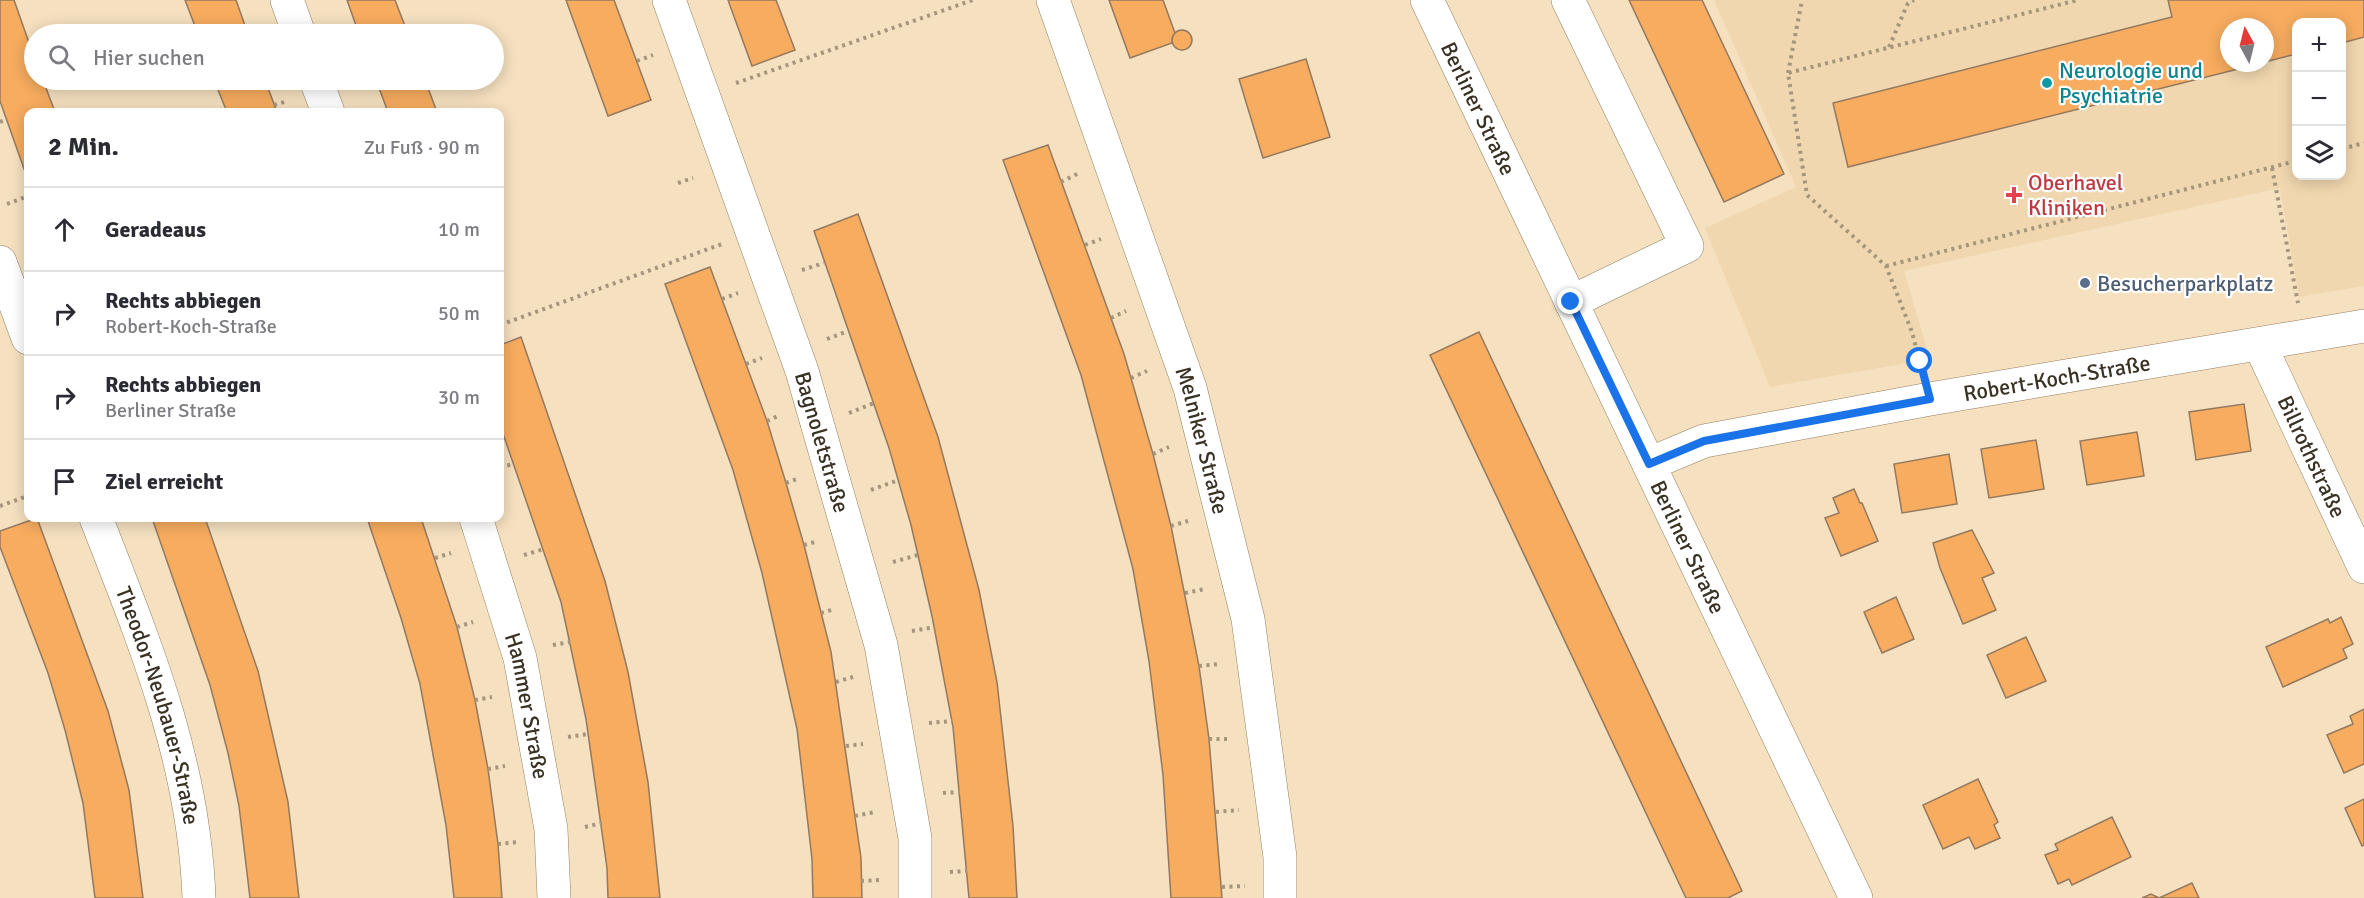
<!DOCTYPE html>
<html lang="de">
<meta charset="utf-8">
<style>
body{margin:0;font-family:Signika,sans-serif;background:#f2f2f3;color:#2b2b33}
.controls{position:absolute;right:18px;top:18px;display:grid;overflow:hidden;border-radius:12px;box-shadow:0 3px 15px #0003}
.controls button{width:54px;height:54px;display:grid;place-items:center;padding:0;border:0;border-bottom:2px solid #e1e1e2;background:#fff;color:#2b2b33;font:30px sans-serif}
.compass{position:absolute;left:2220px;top:18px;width:54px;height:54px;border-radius:50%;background:#fff;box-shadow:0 3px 15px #0003;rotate:353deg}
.stop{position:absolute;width:18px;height:18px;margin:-14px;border:4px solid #1a73e8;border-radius:50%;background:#fff}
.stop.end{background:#1a73e8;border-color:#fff;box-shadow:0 2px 6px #0008}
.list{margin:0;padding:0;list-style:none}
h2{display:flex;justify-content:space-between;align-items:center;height:78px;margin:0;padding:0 24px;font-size:26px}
h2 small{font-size:20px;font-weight:400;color:#7c7c81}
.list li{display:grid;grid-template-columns:39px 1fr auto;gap:18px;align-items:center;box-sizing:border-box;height:84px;padding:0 24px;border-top:2px solid #e1e1e2}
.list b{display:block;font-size:22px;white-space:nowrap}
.list p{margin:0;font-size:20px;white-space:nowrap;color:#7c7c81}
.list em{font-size:20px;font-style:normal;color:#7c7c81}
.icon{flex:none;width:33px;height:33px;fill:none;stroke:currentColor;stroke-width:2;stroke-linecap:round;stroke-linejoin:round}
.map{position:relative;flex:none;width:2364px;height:898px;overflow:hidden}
.search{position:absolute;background:#fff;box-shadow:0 3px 15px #0003;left:24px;top:24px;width:480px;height:66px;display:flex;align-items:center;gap:15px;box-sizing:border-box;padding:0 21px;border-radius:33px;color:#7c7c81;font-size:22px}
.panel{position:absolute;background:#fff;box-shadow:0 3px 15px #0003;left:24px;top:108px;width:480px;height:414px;border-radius:12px}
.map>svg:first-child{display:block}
.built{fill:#f0d7af;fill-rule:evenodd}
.building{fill:#f7ac5f;stroke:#937960;stroke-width:1.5}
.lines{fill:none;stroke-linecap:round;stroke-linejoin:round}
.minor-casing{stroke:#938062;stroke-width:34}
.major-casing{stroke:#938062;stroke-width:34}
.path{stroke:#a5957d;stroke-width:4;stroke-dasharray:3 4.5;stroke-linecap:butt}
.minor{stroke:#fff;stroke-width:33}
.major{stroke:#fff;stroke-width:33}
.route{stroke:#1a73e8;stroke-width:8}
.culture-dot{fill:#0f9aa8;stroke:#fff;stroke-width:2}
.health-dot{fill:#e0444e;stroke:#fff;stroke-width:2}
.service-dot{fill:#5c6f8a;stroke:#fff;stroke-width:2}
.labels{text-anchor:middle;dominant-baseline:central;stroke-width:4.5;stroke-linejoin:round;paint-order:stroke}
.culture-label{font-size:22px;fill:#0d838f;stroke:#fff;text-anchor:start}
.street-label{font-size:22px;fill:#3a3125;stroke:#fff}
.health-label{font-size:22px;fill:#be3a42;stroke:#fff;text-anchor:start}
.service-label{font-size:22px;fill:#4e5e75;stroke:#fff;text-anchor:start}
</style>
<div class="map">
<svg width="2364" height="898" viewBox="0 0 2364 898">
<rect width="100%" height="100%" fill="#f5e0bf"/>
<path class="built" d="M1714,0H2364V286L2299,297L2280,188L1904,271L1930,359L1770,387L1705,228L1796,187ZM2296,22H2342V176H2296ZM2229,27H2265V63H2229Z"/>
<g class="building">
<path d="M0,0H14L34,57V80H43L55,112H28V180L0,101Z"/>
<path d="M185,0H236L248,34H198Z"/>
<path d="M347,0H395L408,34H359Z"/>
<path d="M566,0H614L651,100L608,116Z"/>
<path d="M728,0H776L795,50L752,66Z"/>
<path d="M1109,0H1163L1175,33L1172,43L1130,58Z"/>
<path d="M1629,0H1702L1784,174L1724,202Z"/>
<path d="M2168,0H2364V37L2342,43V22H2296V54L2265,62V27H2229V63H2262L1848,167L1833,103L2172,17Z"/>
<circle cx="1182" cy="40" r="10"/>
<path d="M1306,59L1330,137L1263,158L1239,79Z"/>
<path d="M214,80H265L277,112H227Z"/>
<path d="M376,80H425L437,112H388Z"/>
<path d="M1048,145L1124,354L1153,454L1171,526L1199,666L1209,739L1222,898H1171L1163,775L1149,661L1133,569L1081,375L1003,160Z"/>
<path d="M858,214L938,437L979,590L997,682L1013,826L1017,898H969L953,727L932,616L911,525L889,448L814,231Z"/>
<path d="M710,267L767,421L786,483L804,545L831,652L861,858L862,898H813L812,859L797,729L762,573L733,470L665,284Z"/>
<path d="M1479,332L1742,891L1728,898H1686L1430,355Z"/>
<path d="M521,337L605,581L628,672L648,782L660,898H608L607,868L586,719L561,602L500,425V345Z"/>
<path d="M2244,404L2251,451L2196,460L2189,412Z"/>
<path d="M2137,432L2144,476L2087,485L2080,441Z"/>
<path d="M2036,440L2044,489L1989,498L1981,449Z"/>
<path d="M1949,454L1957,504L1902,513L1894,464Z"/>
<path d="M1854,489L1860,503H1862L1878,541L1841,556L1825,518L1839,513L1833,498Z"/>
<path d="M37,518L108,711L129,790L143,898H95L83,803L65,730L48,673L0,547V531Z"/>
<path d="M152,518H205L258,671L288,802L299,898H250L239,806L228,753L210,685Z"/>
<path d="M367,518H421L457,627L475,700L488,769L498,844L502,898H454L446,825L420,684L401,618Z"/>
<path d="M1972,530L1994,573L1982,578L1996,610L1963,624L1940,568L1933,543Z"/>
<path d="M1896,597L1914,639L1882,653L1864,612Z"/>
<path d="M2341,617L2353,644L2343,649L2347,658L2283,687L2266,647L2328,619L2330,623Z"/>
<path d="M2026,637L2046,681L2006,698L1987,655Z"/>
<path d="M2364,709V764L2344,773L2327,735L2353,724L2350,716Z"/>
<path d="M1978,779L1998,822L1994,825L2000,838L1975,849L1969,837L1943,849L1923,805Z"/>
<path d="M2364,799V845L2362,846L2345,808Z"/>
<path d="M2112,817L2131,857L2072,885L2069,879L2058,884L2045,855L2058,850L2055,844Z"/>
<path d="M2192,883L2199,898H2142L2151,894L2159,898Z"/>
</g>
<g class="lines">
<g class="minor-casing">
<g id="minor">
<path d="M287,0L299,34"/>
<path id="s1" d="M669,0L802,371L881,645L915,838V898"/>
<path id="s2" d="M1053,0L1190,388L1248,619L1280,857V898"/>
<path d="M1568,0L1687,246L1571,302"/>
<path d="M316,80L328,112"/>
<path d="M0,262L28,338"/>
<path id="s3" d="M2260,345L2364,567"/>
<path id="s4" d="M1649,464L1704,441L1930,399L2364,326"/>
<path id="s5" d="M96,518C145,644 194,760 199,898"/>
<path id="s6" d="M476,518L520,658L551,829L554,898"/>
</g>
</g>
<g class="major-casing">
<g id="major">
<path id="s7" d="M1427,0L1856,898"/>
</g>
</g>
<g class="path">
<path d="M1889,47L1908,3L1914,0"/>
<path d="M637,61L653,55"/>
<path d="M1788,73L1802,0"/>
<path d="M736,83L973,0"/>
<path d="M274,105L288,101"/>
<path d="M0,122L7,119"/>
<path d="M2342,149L2364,143"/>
<path d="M2272,168L2298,303"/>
<path d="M1061,182L1079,173"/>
<path d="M678,183L693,178"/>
<path d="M7,204L28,196"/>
<path d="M1085,245L1101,239"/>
<path d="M1886,266L2296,161"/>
<path d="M802,270L824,263"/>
<path d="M722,299L738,293"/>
<path d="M1111,318L1126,311"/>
<path d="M500,325L722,244"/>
<path d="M827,339L848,331"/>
<path d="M746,364L762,358"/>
<path d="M1921,367L1912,332L1886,266L1807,195L1788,73L2078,0"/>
<path d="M1131,378L1147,371"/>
<path d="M849,413L874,403"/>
<path d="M767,421L780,415"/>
<path d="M1153,454L1169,447"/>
<path d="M500,467L514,464"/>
<path d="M786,483L797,479"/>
<path d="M871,490L899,480"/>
<path d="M0,506L28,496"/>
<path d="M1171,526L1188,521"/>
<path d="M804,545L815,542"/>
<path d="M524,555L544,549"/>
<path d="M435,558L451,553"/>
<path d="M893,562L918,555"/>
<path d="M1185,593L1205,589"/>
<path d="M821,613L835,609"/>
<path d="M457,627L473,622"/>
<path d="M912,631L935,627"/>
<path d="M553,645L570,642"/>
<path d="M1199,666L1219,664"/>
<path d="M836,682L853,677"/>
<path d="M475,700L492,697"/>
<path d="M929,723L952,721"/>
<path d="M568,737L588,734"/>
<path d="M1209,739H1230"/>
<path d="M846,746L863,744"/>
<path d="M488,769L505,766"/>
<path d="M943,793L960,792"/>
<path d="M1216,812L1239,810"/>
<path d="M855,816L875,812"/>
<path d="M585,827L602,823"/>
<path d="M498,844L518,842"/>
<path d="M950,872L967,871"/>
<path d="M861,881L881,880"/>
<path d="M1222,887L1245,886"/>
</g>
<use href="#minor" class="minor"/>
<use href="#major" class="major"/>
</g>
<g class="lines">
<path class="route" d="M1571,302L1649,464L1704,441L1930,399L1920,361"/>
</g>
<circle class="culture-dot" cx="2047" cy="83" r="6"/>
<path class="health-dot" d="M2011 186h6v6h6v6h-6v6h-6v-6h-6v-6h6z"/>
<circle class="service-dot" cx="2085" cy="283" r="6"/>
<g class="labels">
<g class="culture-label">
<text x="2059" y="70">Neurologie und<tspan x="2059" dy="25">Psychiatrie</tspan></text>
</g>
<g class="street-label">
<text stroke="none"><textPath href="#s7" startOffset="120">Berliner Straße</textPath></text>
<text stroke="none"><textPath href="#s4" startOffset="418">Robert-Koch-Straße</textPath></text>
<text stroke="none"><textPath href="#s2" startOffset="465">Melniker Straße</textPath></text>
<text stroke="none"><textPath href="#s1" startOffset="468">Bagnoletstraße</textPath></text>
<text stroke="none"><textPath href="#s3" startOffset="123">Billrothstraße</textPath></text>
<text stroke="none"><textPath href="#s7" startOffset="606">Berliner Straße</textPath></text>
<text stroke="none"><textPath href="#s6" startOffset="195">Hammer Straße</textPath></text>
<text stroke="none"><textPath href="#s5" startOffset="198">Theodor-Neubauer-Straße</textPath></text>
</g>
<g class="health-label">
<text x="2028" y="182">Oberhavel<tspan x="2028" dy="25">Kliniken</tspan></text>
</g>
<g class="service-label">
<text x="2097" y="283">Besucherparkplatz</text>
</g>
</g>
</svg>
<div class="controls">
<button>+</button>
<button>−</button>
<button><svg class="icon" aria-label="layers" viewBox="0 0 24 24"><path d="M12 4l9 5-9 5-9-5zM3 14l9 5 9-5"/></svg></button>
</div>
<svg class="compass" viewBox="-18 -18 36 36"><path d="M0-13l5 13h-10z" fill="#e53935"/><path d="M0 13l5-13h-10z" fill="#7c7c81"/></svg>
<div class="stop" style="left:1920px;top:361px"></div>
<div class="stop end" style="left:1571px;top:302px"></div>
<div class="search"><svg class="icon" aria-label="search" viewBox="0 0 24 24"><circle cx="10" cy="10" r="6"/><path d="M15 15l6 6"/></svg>Hier suchen</div>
<section class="panel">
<h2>2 Min.<small>Zu Fuß · 90 m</small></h2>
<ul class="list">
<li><svg class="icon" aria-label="ahead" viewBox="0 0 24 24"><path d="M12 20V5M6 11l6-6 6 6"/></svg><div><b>Geradeaus</b></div><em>10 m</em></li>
<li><svg class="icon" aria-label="right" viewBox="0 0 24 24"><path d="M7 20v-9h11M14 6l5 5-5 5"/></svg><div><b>Rechts abbiegen</b><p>Robert-Koch-Straße</p></div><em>50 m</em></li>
<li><svg class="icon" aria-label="right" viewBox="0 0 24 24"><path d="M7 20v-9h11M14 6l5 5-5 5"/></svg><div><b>Rechts abbiegen</b><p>Berliner Straße</p></div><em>30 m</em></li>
<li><svg class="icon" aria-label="arrive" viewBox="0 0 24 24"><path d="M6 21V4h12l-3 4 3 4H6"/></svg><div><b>Ziel erreicht</b></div></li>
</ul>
</section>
</div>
